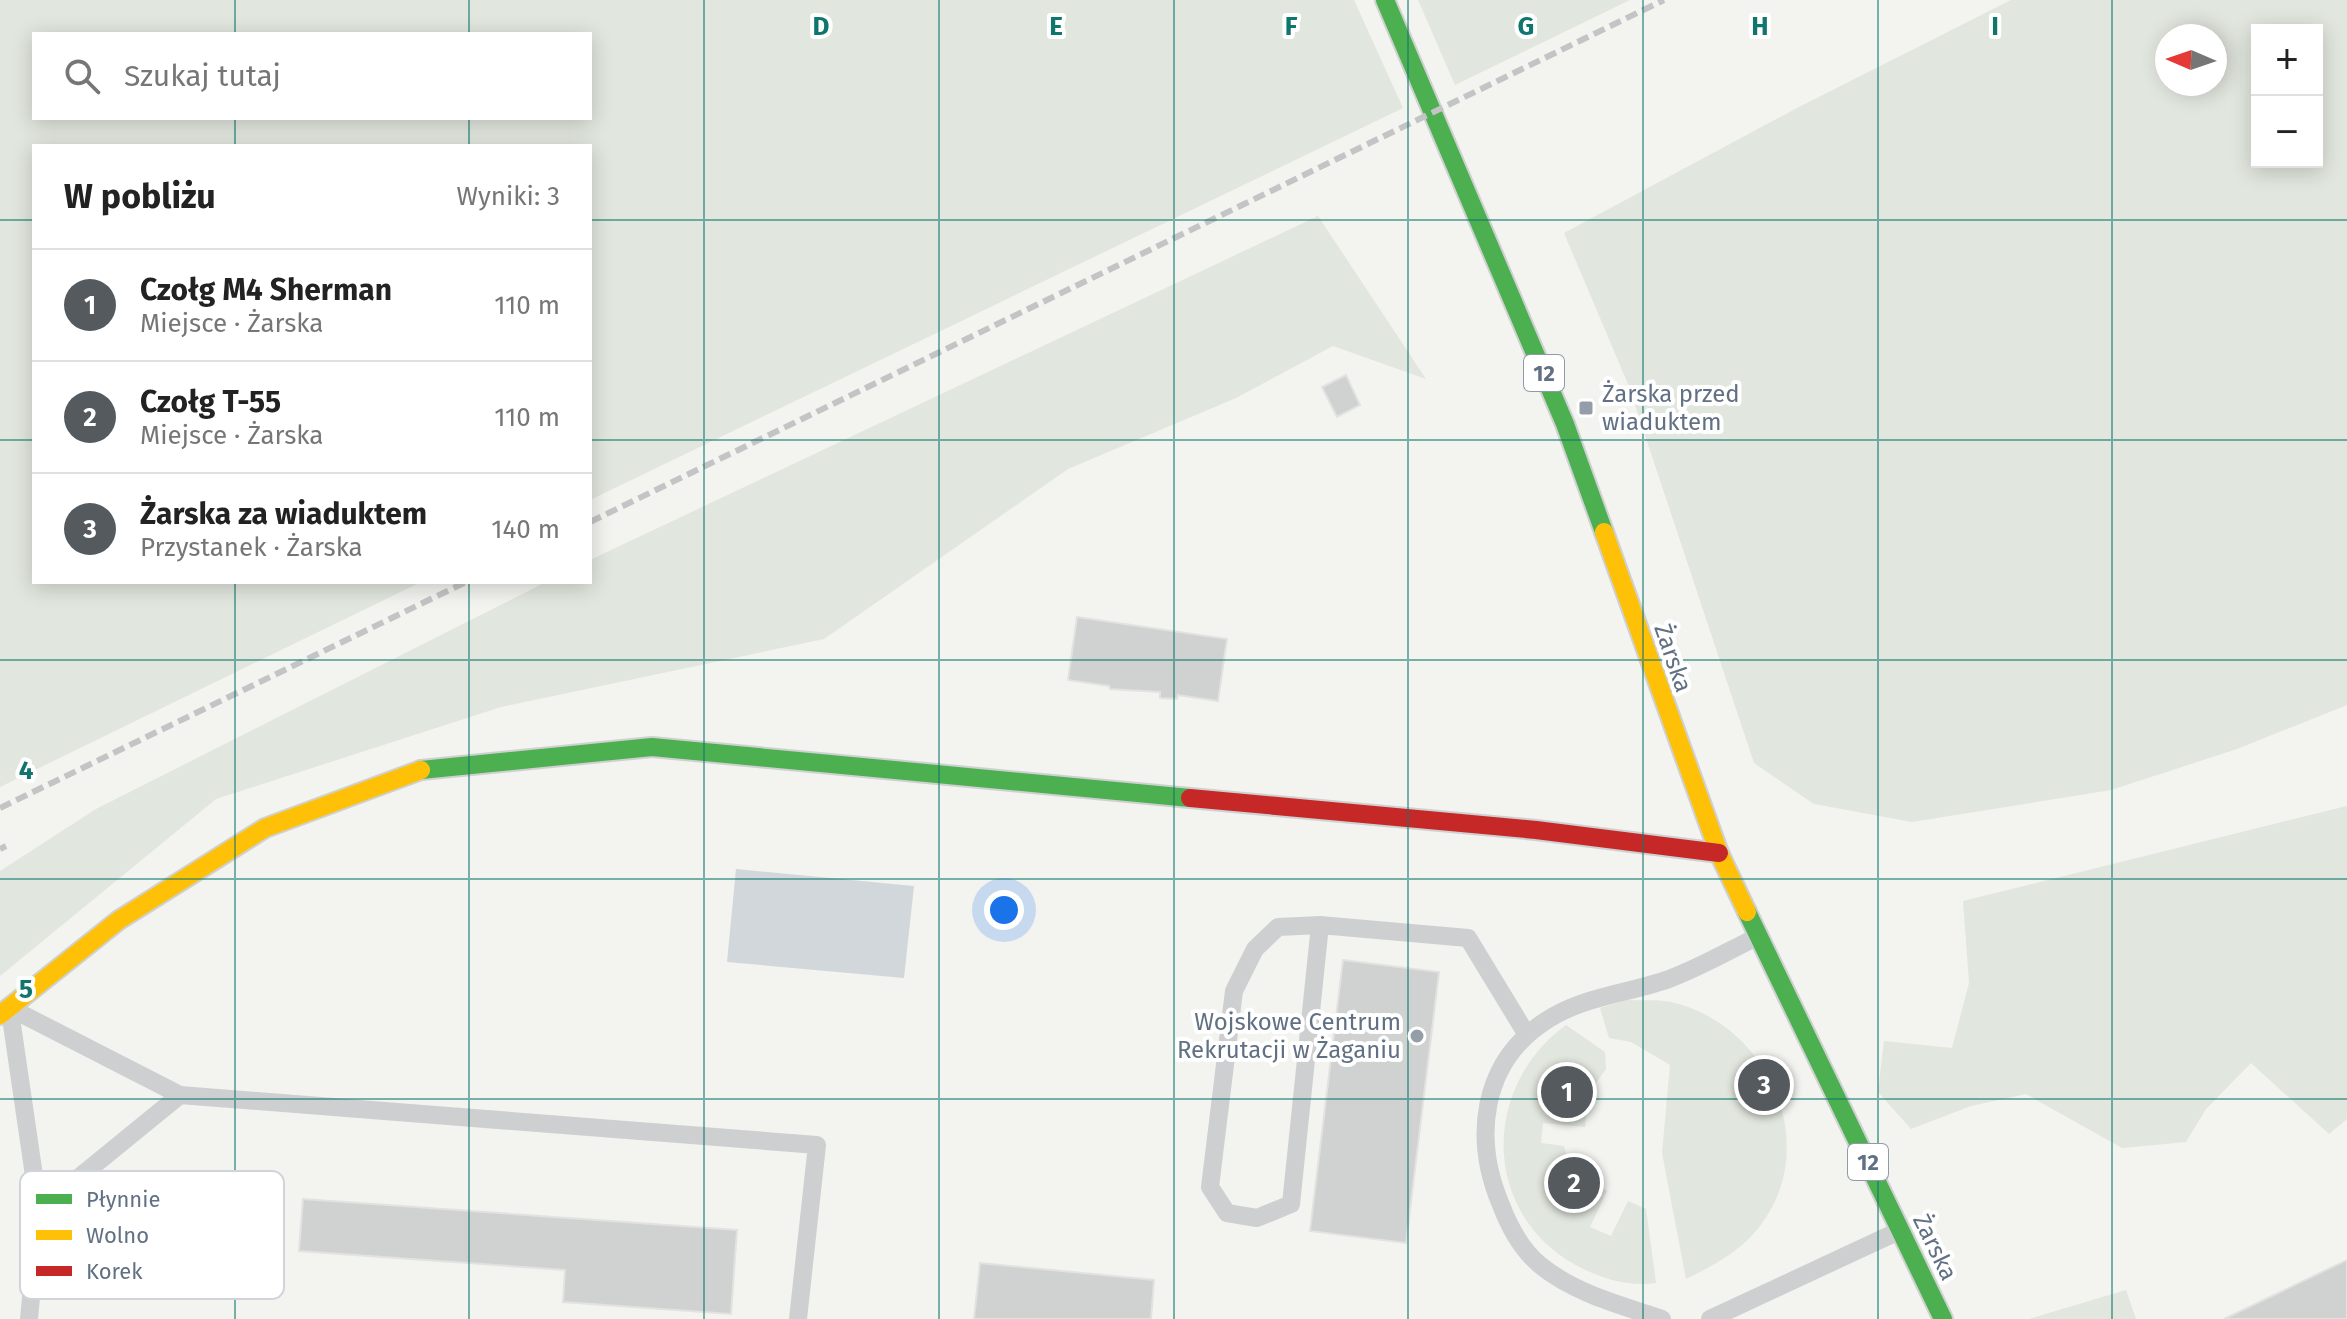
<!DOCTYPE html>
<html lang="pl">
<meta charset="utf-8">
<style>
body{margin:0;font-family:"Fira Sans",sans-serif;background:#f2f2f2;color:#222}
.controls{position:absolute;right:24px;top:24px;display:grid;overflow:hidden;border-radius:0px;box-shadow:0 4px 20px #0003}
.controls button{width:72px;height:72px;display:grid;place-items:center;padding:0;border:0;border-bottom:2px solid #e0e0e0;background:#fff;color:#222;font:40px sans-serif}
.compass{position:absolute;left:2155px;top:24px;width:72px;height:72px;border-radius:50%;background:#fff;box-shadow:0 4px 20px #0003;rotate:272deg}
.you{position:absolute;left:1004px;top:910px;width:28px;height:28px;margin:-20px;border:6px solid #fff;border-radius:50%;background:#1a73e8;box-shadow:0 0 0 12px #1a73e833}
.badge{display:grid;place-items:center;width:52px;height:52px;border-radius:50%;background:#555a5f;color:#fff;font-size:26px;font-weight:700}
.pin{position:absolute;translate:-50% -50%;border:4px solid #fff;box-shadow:0 2px 8px #0006}
.list{margin:0;padding:0;list-style:none}
h2{display:flex;justify-content:space-between;align-items:center;height:104px;margin:0;padding:0 32px;font-size:34px}
h2 small{font-size:26px;font-weight:400;color:#767676}
.list li{display:grid;grid-template-columns:52px 1fr auto;gap:24px;align-items:center;box-sizing:border-box;height:112px;padding:0 32px;border-top:2px solid #e0e0e0}
.list b{display:block;font-size:30px;white-space:nowrap}
.list p{margin:0;font-size:26px;white-space:nowrap;color:#767676}
.list em{font-size:26px;font-style:normal;color:#767676}
.icon{flex:none;width:44px;height:44px;fill:none;stroke:currentColor;stroke-width:2;stroke-linecap:round;stroke-linejoin:round}
.map{position:relative;flex:none;width:2347px;height:1319px;overflow:hidden}
.search{position:absolute;background:#fff;box-shadow:0 4px 20px #0003;left:32px;top:32px;width:560px;height:88px;display:flex;align-items:center;gap:20px;box-sizing:border-box;padding:0 28px;border-radius:0px;color:#767676;font-size:30px}
.panel{position:absolute;background:#fff;box-shadow:0 4px 20px #0003;left:32px;top:144px;width:560px;height:440px;border-radius:0px}
.map>svg:first-child{display:block}
.green{fill:#e1e6de;fill-rule:evenodd}
.water{fill:#d1d7da}
.building{fill:#d0d1d1;stroke:#e2e2e0;stroke-width:2}
.lines{fill:none;stroke-linecap:round;stroke-linejoin:round}
.fast-casing{stroke:#cfd1d1;stroke-width:22}
.slow-casing{stroke:#cfd1d1;stroke-width:22}
.jam-casing{stroke:#cfd1d1;stroke-width:22}
.lane{stroke:#cecfd0;stroke-width:18}
.fast{stroke:#4caf50;stroke-width:18}
.slow{stroke:#ffc107;stroke-width:18}
.jam{stroke:#c62828;stroke-width:18}
.rail{stroke:#c3c4c5;stroke-width:6;stroke-dasharray:12 6;stroke-linecap:butt}
.grid{fill:none;stroke:#0f766e;stroke-width:2;stroke-opacity:0.55}
.poi-dot{fill:#949ea9;stroke:#fff;stroke-width:3}
.labels{text-anchor:middle;dominant-baseline:central;stroke-width:8;stroke-linejoin:round;paint-order:stroke}
.shield{fill:#fff;stroke:#909ba8;stroke-width:2}
.shield-label{font-size:22px;font-weight:bold;fill:#617083}
.poi-label{font-size:24px;fill:#617083;stroke:#fff;text-anchor:start}
.street-label{font-size:24px;fill:#617083;stroke:#fff}
.key{fill:#fff;stroke:#d0d4da;stroke-width:2}
.key-label{font-size:22px;fill:#617083}
.grid-label{font-size:26px;text-anchor:middle;font-weight:bold;fill:#0f766e;stroke:#fff;stroke-width:8;stroke-linejoin:round;paint-order:stroke}
</style>
<div class="map">
<svg width="2347" height="1319" viewBox="0 0 2347 1319">
<rect width="100%" height="100%" fill="#f3f3f0"/>
<g class="green">
<path d="M0,0H1354L1403,108L590,500V146H34V582H421L0,787ZM34,34H590V118H34Z"/>
<path d="M1418,0H1630L1455,85Z"/>
<path d="M2011,0H2347V705L2237,749L2111,790L1912,822L1814,804L1754,763L1628,384L1564,233L1797,108ZM2317,30V162H2257V30ZM2167,36H2215V84H2167Z"/>
<path d="M1318,216L1426,379L1333,346L1236,398L1068,469L824,639L501,707L216,799L0,976V871L96,809L546,582H590V560Z"/>
<path d="M2347,806V1119L2329,1134L2251,1063L2206,1109L2186,1142L2122,1148L2026,1094L1971,1106L1911,1129L1878,1092L1884,1041L1952,1048L1969,983L1963,901Z"/>
<path d="M1627,1000C1642,1001 1661,999 1675,1003C1769,1027 1822,1145 1760,1226C1740,1252 1714,1265 1686,1279L1662,1153L1670,1065L1631,1042L1609,1038L1600,1008Z"/>
<path d="M1566,1025L1605,1052L1606,1069L1593,1087L1562,1079L1547,1100L1587,1105L1585,1127L1543,1123L1541,1143L1564,1146L1569,1167L1548,1179L1559,1200L1597,1182L1607,1191L1590,1227L1611,1236L1628,1201L1646,1209L1656,1283C1627,1287 1599,1278 1574,1264C1481,1211 1482,1086 1566,1025Z"/>
<path d="M2126,1290L2136,1319H2029Z"/>
</g>
<path class="water" d="M736,869L914,886L904,978L727,962Z"/>
<g class="building">
<path d="M1346,375L1360,405L1337,417L1322,387Z"/>
<path d="M1077,617L1227,639L1218,701L1178,695L1177,699L1160,698V692L1110,689L1109,686L1068,680Z"/>
<path d="M1343,960L1439,972L1406,1243L1310,1231Z"/>
<path d="M303,1199L737,1230L731,1314L563,1302L565,1270L299,1251Z"/>
<path d="M2347,1260V1319H2224Z"/>
<path d="M980,1263L1154,1280L1151,1319H974Z"/>
</g>
<g class="lines">
<g class="fast-casing">
<g id="fast">
<path d="M1385,0L1565,424L1604,532"/>
<path d="M421,770L652,747L1190,798"/>
<path d="M1747,912L1943,1319"/>
</g>
</g>
<g class="slow-casing">
<g id="slow">
<path d="M1604,532L1719,853L1747,912"/>
<path d="M0,1015L119,920L265,828L421,770"/>
</g>
</g>
<g class="jam-casing">
<path id="jam" d="M1190,798L1536,830L1719,853"/>
</g>
<g class="lane">
<path d="M1320,925L1278,927L1255,949L1234,991L1210,1187L1227,1213L1257,1218L1291,1204L1320,925L1468,938L1527,1035"/>
<path d="M12,1009L180,1095"/>
<path d="M10,1011L39,1210"/>
<path d="M29,1319L39,1210L180,1095L817,1145L798,1319"/>
<path d="M1662,1319C1620,1305 1574,1293 1540,1265C1522,1250 1509,1226 1501,1205C1473,1139 1481,1064 1544,1022C1582,996 1627,994 1669,979C1699,968 1728,951 1757,937"/>
<path d="M1710,1319L1901,1230"/>
</g>
<use href="#fast" class="fast"/>
<use href="#slow" class="slow"/>
<use href="#jam" class="jam"/>
<g class="rail">
<path d="M590,522L1664,0"/>
<path d="M0,808L466,582"/>
<path d="M0,849L6,846"/>
</g>
</g>
<path class="grid" d="M235,0V34M469,0V34M704,0V1319M939,0V1319M1174,0V1319M1408,0V1319M1643,0V1319M1878,0V1319M2112,0V1319M235,118V146M469,118V146M0,220H34M590,220H2347M0,440H34M590,440H2347M235,582V1319M469,582V1319M0,660H2347M0,879H2347M0,1099H2347"/>
<g class="poi-dot">
<rect x="1578" y="400" width="16" height="16" rx="4"/>
<circle cx="1417" cy="1036" r="8"/>
</g>
<g class="labels">
<g class="shield">
<rect x="1524" y="355" width="40" height="36" rx="6"/>
<rect x="1848" y="1144" width="40" height="36" rx="6"/>
</g>
<g class="shield-label">
<text x="1544" y="373">12</text>
<text x="1868" y="1162">12</text>
</g>
<g class="poi-label">
<text x="1602" y="394">Żarska przed<tspan x="1602" dy="28">wiaduktem</tspan></text>
<text x="1401" y="1022" text-anchor="end">Wojskowe Centrum<tspan x="1401" dy="28">Rekrutacji w Żaganiu</tspan></text>
</g>
<g class="street-label">
<text transform="translate(1673 658) rotate(71)">Żarska</text>
<text transform="translate(1935 1247) rotate(64)">Żarska</text>
</g>
</g>
<rect x="20" y="1171" width="264" height="128" rx="12" class="key"/>
<rect x="36" y="1194" width="36" height="10" fill="#4caf50"/>
<rect x="36" y="1230" width="36" height="10" fill="#ffc107"/>
<rect x="36" y="1266" width="36" height="10" fill="#c62828"/>
<g class="key-label">
<text x="86" y="1207">Płynnie</text>
<text x="86" y="1243">Wolno</text>
<text x="86" y="1279">Korek</text>
</g>
<g class="grid-label">
<text x="821" y="35">D</text>
<text x="1056" y="35">E</text>
<text x="1291" y="35">F</text>
<text x="1526" y="35">G</text>
<text x="1760" y="35">H</text>
<text x="1995" y="35">I</text>
<text x="26" y="779">4</text>
<text x="26" y="998">5</text>
</g>
</svg>
<div class="controls">
<button>+</button>
<button>−</button>
</div>
<svg class="compass" viewBox="-18 -18 36 36"><path d="M0-13l5 13h-10z" fill="#e53935"/><path d="M0 13l5-13h-10z" fill="#767676"/></svg>
<div class="you"></div>
<div class="pin badge" style="left:1567px;top:1092px">1</div>
<div class="pin badge" style="left:1574px;top:1183px">2</div>
<div class="pin badge" style="left:1764px;top:1085px">3</div>
<div class="search"><svg class="icon" aria-label="search" viewBox="0 0 24 24"><circle cx="10" cy="10" r="6"/><path d="M15 15l6 6"/></svg>Szukaj tutaj</div>
<section class="panel">
<h2>W pobliżu<small>Wyniki: 3</small></h2>
<ul class="list">
<li><span class="badge">1</span><div><b>Czołg M4 Sherman</b><p>Miejsce · Żarska</p></div><em>110 m</em></li>
<li><span class="badge">2</span><div><b>Czołg T-55</b><p>Miejsce · Żarska</p></div><em>110 m</em></li>
<li><span class="badge">3</span><div><b>Żarska za wiaduktem</b><p>Przystanek · Żarska</p></div><em>140 m</em></li>
</ul>
</section>
</div>
